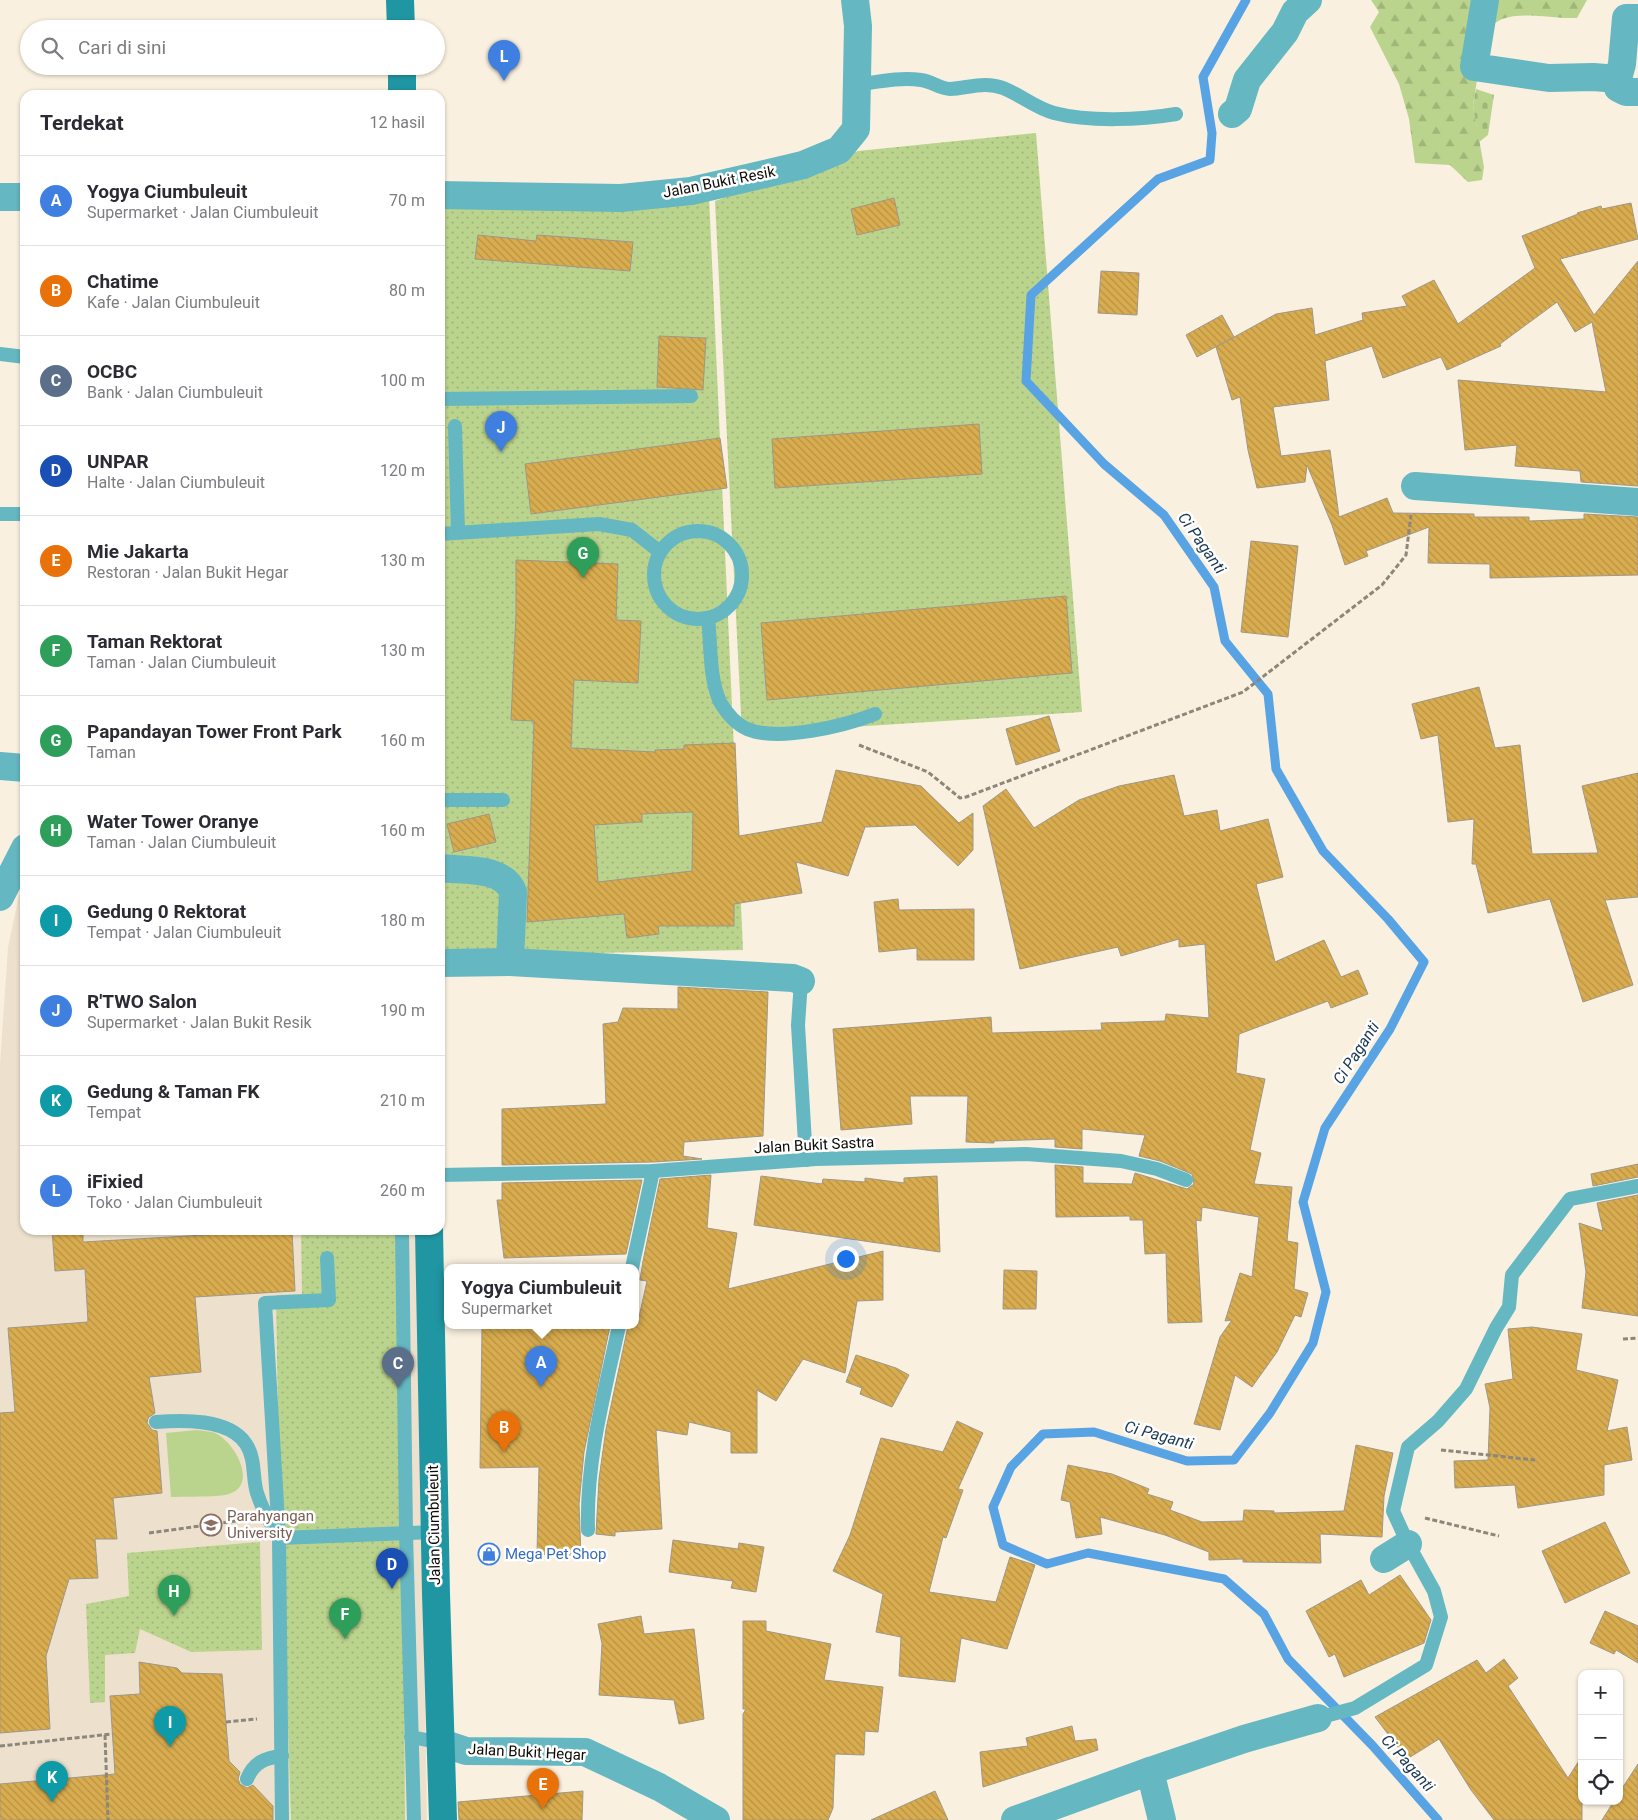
<!DOCTYPE html>
<html lang="id">
<meta charset="utf-8">
<style>
body{margin:0;font-family:Roboto,sans-serif;background:#f7f7f7;color:#2b2b33}
.controls{position:absolute;right:15px;bottom:15px;display:grid;overflow:hidden;border-radius:10px;box-shadow:0 1px 4px #0004}
.controls button{width:45px;height:45px;display:grid;place-items:center;padding:0;border:0;border-bottom:1px solid #e1e1e2;background:#fff;color:#2b2b33;font:25px sans-serif}
.you{position:absolute;left:845px;top:1258px;width:18px;height:18px;margin:-12px;border:4px solid #fff;border-radius:50%;background:#1a73e8;box-shadow:0 0 0 8px #1a73e833}
.badge{display:grid;place-items:center;width:32px;height:32px;border-radius:50%;background:#6f5f2d;color:#fff;font-size:16px;font-weight:700}
.pin{position:absolute;translate:-50% -41px;filter:drop-shadow(0 1px 2px #0008)}
.pin::after{content:'';position:absolute;top:26px;width:18px;height:15px;background:inherit;clip-path:polygon(0 0,100% 0,50% 100%)}
.popup{position:absolute;left:444px;top:1264px;width:195px;height:65px;box-sizing:border-box;display:grid;place-content:center;border-radius:10px;background:#fff;filter:drop-shadow(0 1px 4px #0005);font-size:16px;white-space:nowrap;color:#7c7c81}
.popup b{font-size:19px;color:#2b2b33}
.popup::after{content:'';position:absolute;left:50%;top:100%;margin-left:-10px;border:10px solid transparent;border-top-color:#fff}
.list{margin:0;padding:0;list-style:none}
h2{display:flex;justify-content:space-between;align-items:center;height:65px;margin:0;padding:0 20px;font-size:21px}
h2 small{font-size:16px;font-weight:400;color:#7c7c81}
.list li{display:grid;grid-template-columns:32px 1fr auto;gap:15px;align-items:center;box-sizing:border-box;height:90px;padding:0 20px;border-top:1px solid #e1e1e2}
.list b{display:block;font-size:19px;white-space:nowrap}
.list p{margin:0;font-size:16px;white-space:nowrap;color:#7c7c81}
.list em{font-size:16px;font-style:normal;color:#7c7c81}
.icon{flex:none;width:28px;height:28px;fill:none;stroke:currentColor;stroke-width:2;stroke-linecap:round;stroke-linejoin:round}
.map{position:relative;flex:none;width:1638px;height:1820px;overflow:hidden}
.search{position:absolute;background:#fff;box-shadow:0 1px 4px #0004;left:20px;top:20px;width:425px;height:55px;display:flex;align-items:center;gap:12px;box-sizing:border-box;padding:0 18px;border-radius:28px;color:#7c7c81;font-size:19px}
.panel{position:absolute;background:#fff;box-shadow:0 1px 4px #0004;left:20px;top:90px;width:425px;height:1145px;border-radius:15px}
.map>svg:first-child{display:block}
.education{fill:#ede1cd}
.green{fill:#bbd48d}
.forest{fill:url(#forest-firs)}
.cemetery{fill:url(#cemetery-stones)}
.park{fill:url(#park-dots)}
.lines{fill:none;stroke-linecap:round;stroke-linejoin:round}
.stream{stroke:#58a3e4;stroke-width:9}
.building{fill:url(#building-back-hatch);stroke:#9f9788;fill-rule:evenodd}
.path{stroke:#8c867b;stroke-width:3;stroke-dasharray:5 2.5;stroke-linecap:butt}
.service{stroke:#65b7c2;stroke-width:14}
.minor{stroke:#65b7c2;stroke-width:28}
.secondary{stroke:#2096a3;stroke-width:28}
.labels{text-anchor:middle;dominant-baseline:central;stroke-width:5;stroke-linejoin:round;paint-order:stroke}
.street-label{font-size:15px;fill:#0e0b06;stroke:#fff}
.education-label{font-size:15px;fill:#785e54;stroke:#fff;text-anchor:start}
.shop-label{font-size:15px;fill:#366cbe;stroke:#fff;text-anchor:start}
.water-label{font-size:16px;font-style:italic;fill:#193853;stroke:#fff}
</style>
<div class="map">
<svg width="1638" height="1820" viewBox="0 0 1638 1820">
<defs>
<pattern id="forest-firs" width="22" height="20" patternUnits="userSpaceOnUse" patternTransform="scale(1.25)"><rect width="22" height="20" fill="#bbd48d"/><path d="M5 1l3.5 6h-7zM16 11l3.5 6h-7z" fill="#a0b578"/></pattern>
<pattern id="cemetery-stones" width="16" height="16" patternUnits="userSpaceOnUse" patternTransform="scale(1.25)"><rect width="16" height="16" fill="#bbd48d"/><path d="M2 7V4a2 2 0 0 1 4 0v3zM10 15v-3a2 2 0 0 1 4 0v3z" fill="#a0b578"/></pattern>
<pattern id="park-dots" width="8" height="8" patternUnits="userSpaceOnUse" patternTransform="scale(1.25)"><rect width="8" height="8" fill="#bbd48d"/><path d="M2 2h.1M6 6h.1" fill="none" stroke="#a0b578" stroke-width="1.8" stroke-linecap="round"/></pattern>
<pattern id="building-back-hatch" width="6" height="6" patternUnits="userSpaceOnUse" patternTransform="scale(1.25)"><rect width="6" height="6" fill="#d8ac4f"/><path d="M-1 5l2 2M0 0l6 6M5-1l2 2" fill="none" stroke="#b89343"/></pattern>
</defs>
<rect width="100%" height="100%" fill="#f9f0df"/>
<path class="education" d="M25,884V1230H417L427,1820H0V1064L8,947L19,895Z"/>
<path class="green" d="M196,1430C202,1431 210,1431 215,1433C234,1441 259,1485 229,1494C216,1498 186,1496 171,1497L166,1433Z"/>
<path class="forest" d="M1371,0H1587L1577,18C1554,19 1522,11 1502,19C1496,22 1490,27 1485,30L1473,105L1484,167L1482,180L1468,182L1450,165L1415,163L1409,119L1399,84L1370,27L1379,12Z"/>
<path class="cemetery" d="M1476,89L1494,95L1488,135L1479,142L1473,105Z"/>
<g class="park">
<path d="M1036,133L1082,712L742,734L715,201L858,151Z"/>
<path d="M709,196L743,950L440,956V206Z"/>
<path d="M301,1230H403L408,1532L280,1534L276,1295L302,1294Z"/>
<path d="M403,1536L405,1820H291L282,1541Z"/>
<path d="M260,1542L262,1650L191,1652L140,1629L135,1653L105,1655V1702L90,1703L86,1604L129,1596L127,1553Z"/>
</g>
<g class="lines">
<path class="stream" d="M1246,0L1203,77L1212,133L1210,160L1158,179L1031,295L1026,381L1104,464L1164,515L1214,587L1225,641L1268,694L1276,769L1323,851L1388,919L1424,962L1390,1029L1325,1128L1303,1202L1326,1292L1313,1343L1270,1413L1234,1460L1187,1461L1094,1432L1043,1434L1011,1467L993,1507L1003,1545L1047,1564L1088,1553L1224,1579L1264,1614L1288,1659L1372,1745L1438,1820"/>
</g>
<g class="building">
<path d="M894,198L900,225L857,235L851,209Z"/>
<path d="M1631,203L1638,239L1560,259L1594,315L1638,261V486L1581,482L1580,471L1515,466L1517,445L1465,450L1458,380L1606,392L1592,322L1575,332L1557,302L1500,344L1501,346L1447,370L1441,357L1383,378L1372,346L1325,361L1329,400L1273,407L1281,456L1330,450L1339,517L1387,498L1393,513L1474,514V517H1529V521L1584,519V514L1638,517V575L1490,578V564L1428,563L1429,527L1366,551L1368,556L1345,565L1332,525L1307,465L1305,482L1257,488L1248,450L1240,397L1232,400L1216,347L1276,314L1312,308L1315,335L1363,320L1362,313L1407,306L1402,296L1434,280L1458,324L1535,268L1522,236L1578,214L1577,213L1601,206L1602,209Z"/>
<path d="M478,235L536,241L537,235L633,242L630,271L475,259Z"/>
<path d="M1101,271L1139,273L1137,315L1098,313Z"/>
<path d="M1222,315L1234,337L1197,357L1186,335Z"/>
<path d="M659,336L706,338L703,390L657,387Z"/>
<path d="M979,424L982,474L775,488L772,439Z"/>
<path d="M720,438L727,488L531,514L525,464Z"/>
<path d="M1251,541L1298,546L1288,637L1241,632Z"/>
<path d="M516,560L618,564L616,620L641,621L638,683L574,680L571,748L655,752V750L684,749V745L735,743L739,836L822,822L836,770L921,786L959,823L973,813V850L958,866L915,825L865,827L848,876L796,862L802,893L734,904V926H658L659,934L627,938L624,914L527,922L534,721L511,720L516,615ZM693,812L692,871L598,882L594,825L642,822V814Z"/>
<path d="M1066,596L1072,673L767,700L761,623Z"/>
<path d="M1479,687L1495,748L1520,745L1532,854L1598,853L1582,786L1638,773V897L1605,900L1633,985L1583,1002L1550,899L1488,913L1476,864H1472L1474,819L1448,822L1438,735L1421,739L1412,704Z"/>
<path d="M1049,716L1060,751L1016,765L1006,729Z"/>
<path d="M1174,775L1184,816L1217,810L1220,831L1268,819L1283,877L1256,884L1275,962L1324,940L1341,977L1358,970L1368,994L1331,1008L1328,1001L1239,1034L1236,1073L1265,1079L1250,1150L1261,1153L1254,1184L1292,1187L1287,1241L1298,1243L1294,1289L1308,1293L1301,1317L1295,1315L1277,1352L1252,1387L1235,1375L1220,1430L1194,1424L1220,1337L1232,1320L1225,1321L1240,1273L1252,1277L1259,1217L1202,1207L1201,1221L1196,1220L1202,1322L1168,1323L1166,1253L1145,1254L1143,1220H1130V1216L1056,1217L1055,1165L1083,1167V1183L1132,1184L1135,1173L1187,1189L1194,1184L1192,1174L1160,1161L1139,1156L1145,1135L1082,1129V1149L1055,1147V1139L994,1141V1143L966,1142L968,1096H910L912,1124L841,1130L833,1029L991,1017L992,1033L1102,1030L1101,1023L1165,1021L1166,1014L1209,1018L1205,944L1179,947V939L1121,956L1118,947L1020,969L983,806L1006,789L1034,828L1079,800L1119,786Z"/>
<path d="M489,814L496,842L454,852L447,824Z"/>
<path d="M898,899L899,910L974,909V960H917V948L879,952L874,902Z"/>
<path d="M678,987L768,992L763,1136L684,1142L683,1156L702,1159L653,1162L502,1165V1109L606,1104L603,1024L618,1022L623,1008L678,1009Z"/>
<path d="M1638,1164V1177L1593,1186L1591,1174Z"/>
<path d="M711,1175L707,1228L737,1233L728,1289L883,1251V1300L857,1301L845,1373L803,1359L776,1401L757,1390V1453H731V1432L689,1422L687,1435L656,1430L662,1529L615,1532V1536L596,1534L599,1479L606,1429L628,1326H637L647,1281L640,1280L643,1261L660,1179Z"/>
<path d="M761,1176L822,1184L823,1179L865,1182V1178L904,1183V1178L937,1176L940,1252L754,1225Z"/>
<path d="M642,1180L626,1254L504,1258L497,1200H502V1183Z"/>
<path d="M1638,1195V1316L1582,1308L1586,1272L1579,1223L1603,1231L1597,1203Z"/>
<path d="M52,1230H83V1242L292,1230L295,1291L195,1297L201,1372L149,1377L155,1413L148,1418L147,1423L152,1430L157,1431L162,1493L113,1498L117,1539H95L98,1578L69,1579L46,1656L50,1729L0,1733V1413L15,1412L8,1328L88,1322L85,1269L55,1271Z"/>
<path d="M1004,1270L1037,1271L1036,1309H1003Z"/>
<path d="M482,1326H610L584,1452L579,1504L581,1556L537,1554L539,1467L480,1468Z"/>
<path d="M1532,1327L1582,1334L1576,1370L1618,1380L1607,1431L1627,1427L1632,1460L1604,1465V1495L1518,1508L1515,1485L1455,1488L1454,1461L1488,1460L1490,1408L1485,1384L1513,1379L1508,1329Z"/>
<path d="M856,1355L896,1368L909,1375L892,1407L860,1394L862,1388L846,1382Z"/>
<path d="M957,1421L983,1433L958,1489L963,1490L946,1538L943,1537L929,1592L996,1602L1010,1557L1035,1565L1007,1649L961,1638L955,1682L899,1676L901,1637L876,1632L883,1594L833,1571L850,1535L881,1438L943,1452Z"/>
<path d="M1356,1445L1393,1453L1384,1496L1382,1537L1320,1534L1321,1563L1243,1562V1559L1209,1560V1552L1165,1535L1100,1517L1102,1534L1076,1538L1070,1502L1061,1500L1068,1465L1112,1474L1149,1489L1147,1494L1173,1502L1170,1510L1202,1522L1243,1521L1244,1510L1274,1511V1513L1344,1511Z"/>
<path d="M1605,1522L1630,1573L1565,1603L1542,1551Z"/>
<path d="M673,1540L738,1549L739,1543L764,1547L756,1592L731,1588L733,1581L669,1572Z"/>
<path d="M1400,1575L1431,1620L1424,1643L1344,1677L1335,1654L1329,1657L1306,1611L1361,1580L1369,1595Z"/>
<path d="M1605,1611L1638,1626V1663L1616,1650L1614,1654L1590,1643Z"/>
<path d="M641,1616L644,1634L694,1629L704,1719L679,1724L674,1700L599,1695L602,1644L598,1624Z"/>
<path d="M743,1621H766V1631L831,1644L824,1680L883,1687L878,1732L865,1731L864,1755L835,1754L833,1808L828,1820H743V1714L746,1709H743Z"/>
<path d="M1504,1659L1518,1678L1508,1686L1568,1778L1582,1756V1820H1494L1471,1790L1439,1739L1407,1759L1375,1717L1477,1660L1486,1673Z"/>
<path d="M139,1662L177,1668L182,1673L222,1674L229,1761L240,1772L238,1779L240,1784L247,1788L253,1785L273,1806V1820H0V1784L115,1774L110,1696L140,1694Z"/>
<path d="M1072,1726L1075,1741L1096,1739L1098,1750L983,1787L980,1752L1028,1746L1026,1738Z"/>
<path d="M1638,1764V1820H1602L1614,1801H1619V1793Z"/>
<path d="M583,1791L582,1820H459L458,1802Z"/>
<path d="M935,1791L948,1820H871Z"/>
</g>
<g class="lines">
<g class="path">
<path d="M859,745L928,772L960,798L966,797L1243,692L1382,585L1406,555L1411,515"/>
<path d="M1623,1339L1638,1338"/>
<path d="M1441,1450L1535,1460"/>
<path d="M1425,1518L1499,1536"/>
<path d="M149,1533L243,1520"/>
<path d="M226,1722L257,1719"/>
<path d="M105,1735L108,1820"/>
<path d="M0,1746L112,1734"/>
</g>
<g class="service">
<path d="M856,85C878,82 899,77 921,80C931,81 940,89 950,89C968,88 985,81 1003,88C1021,95 1035,108 1054,113C1089,122 1141,120 1176,114"/>
<path d="M0,354L25,357"/>
<path d="M440,399L691,396"/>
<path d="M455,426L458,532"/>
<path d="M0,514H25"/>
<circle cx="698" cy="575" r="44"/>
<path d="M440,534L599,524L632,530L660,552"/>
<path d="M708,618C711,644 709,678 720,702C726,712 736,724 747,729C779,742 844,726 875,714"/>
<path d="M440,800H503"/>
<path d="M801,981L798,1025L806,1160"/>
<path d="M440,1175L653,1171L816,1159L1026,1154L1121,1161L1157,1169L1186,1180"/>
<path d="M402,1230L406,1533L414,1820"/>
<path d="M632,1268L653,1171"/>
<path d="M156,1422C182,1420 229,1418 246,1444C256,1459 252,1477 257,1493C262,1509 270,1523 279,1537"/>
<path d="M588,1530C586,1460 604,1394 619,1326"/>
<path d="M279,1538L435,1532"/>
<path d="M1318,1718L1355,1708L1426,1665L1441,1617L1434,1591L1408,1544L1393,1511L1408,1447L1438,1421L1466,1389L1496,1328L1509,1307L1512,1275L1570,1199L1638,1186"/>
<path d="M411,1737L442,1743"/>
<path d="M247,1779C254,1762 265,1758 282,1756"/>
<path d="M282,1820L279,1538L265,1303L329,1300L327,1258"/>
</g>
<g class="minor">
<path d="M1485,0L1474,67L1549,78L1593,77L1618,79L1622,64L1626,18H1638"/>
<path d="M1618,79V88L1626,92H1638"/>
<path d="M1232,114L1238,109L1247,80L1285,32L1295,12L1308,0"/>
<path d="M440,195L621,198L691,191L803,165L839,150L856,129L858,26L855,0"/>
<path d="M0,197H25"/>
<path d="M1415,486L1638,502"/>
<path d="M0,766L25,768"/>
<path d="M440,868C464,871 503,866 513,892L510,962"/>
<path d="M0,897L25,848"/>
<path d="M440,963L510,962L793,978L801,981"/>
<path d="M1384,1559L1408,1544"/>
<path d="M442,1743L466,1751L585,1752L659,1787L716,1820"/>
<path d="M1015,1820L1150,1771"/>
<path d="M1162,1820L1150,1771L1244,1739L1318,1718"/>
</g>
<g class="secondary">
<path d="M400,0L401,29"/>
<path d="M402,66V95"/>
<path d="M429,1230L436,1594L443,1820"/>
</g>
</g>
<defs>
<g id="university-ring" transform="scale(1.125)"><circle r="9.5" fill="#fff" stroke="#8d6e63" stroke-width="1.5"/><path d="M0-5L7-2L0 1L-7-2ZM-4 1L0 2.5L4 1V4Q0 6-4 4Z" fill="#8d6e63"/></g>
<g id="shop-ring" transform="scale(1.125)"><circle r="9.5" fill="#fff" stroke="#3f7fe0" stroke-width="1.5"/><path d="M-5-2.5h2.3a2.7 3.5 0 0 1 5.4 0H5L5.5 6h-11ZM-1.5-2.5h3a1.5 2.3 0 0 0-3 0Z" fill="#3f7fe0"/></g>
</defs>
<g fill-rule="evenodd">
<use href="#university-ring" x="211" y="1525"/>
<use href="#shop-ring" x="489" y="1554"/>
</g>
<g class="labels">
<g class="street-label">
<text transform="translate(719 182) rotate(-11)">Jalan Bukit Resik</text>
<text transform="translate(814 1145) rotate(-3)">Jalan Bukit Sastra</text>
<text transform="translate(434 1525) rotate(-91)">Jalan Ciumbuleuit</text>
<text transform="translate(527 1752) rotate(3)">Jalan Bukit Hegar</text>
</g>
<g class="education-label">
<text x="227" y="1516">Parahyangan<tspan x="227" dy="17">University</tspan></text>
</g>
<g class="shop-label">
<text x="505" y="1554">Mega Pet Shop</text>
</g>
<g class="water-label">
<text transform="translate(1202 543) rotate(55)">Ci Paganti</text>
<text transform="translate(1356 1053) rotate(-57)">Ci Paganti</text>
<text transform="translate(1159 1435) rotate(15)">Ci Paganti</text>
<text transform="translate(1408 1763) rotate(48)">Ci Paganti</text>
</g>
</g>
</svg>
<div class="controls">
<button>+</button>
<button>−</button>
<button><svg class="icon" aria-label="locate" viewBox="0 0 24 24"><circle cx="12" cy="12" r="6"/><path d="M12 2v4M12 18v4M2 12h4M18 12h4"/></svg></button>
</div>
<div class="you"></div>
<div class="pin badge" style="left:541px;top:1387px;background:#3f7fe0">A</div>
<div class="popup"><b>Yogya Ciumbuleuit</b>Supermarket</div>
<div class="pin badge" style="left:504px;top:1452px;background:#e8710a">B</div>
<div class="pin badge" style="left:398px;top:1388px;background:#5c6f8a">C</div>
<div class="pin badge" style="left:392px;top:1589px;background:#1a4fb4">D</div>
<div class="pin badge" style="left:543px;top:1809px;background:#e8710a">E</div>
<div class="pin badge" style="left:345px;top:1639px;background:#2e9e5b">F</div>
<div class="pin badge" style="left:583px;top:578px;background:#2e9e5b">G</div>
<div class="pin badge" style="left:174px;top:1616px;background:#2e9e5b">H</div>
<div class="pin badge" style="left:170px;top:1747px;background:#0f9aa8">I</div>
<div class="pin badge" style="left:501px;top:452px;background:#3f7fe0">J</div>
<div class="pin badge" style="left:52px;top:1802px;background:#0f9aa8">K</div>
<div class="pin badge" style="left:504px;top:81px;background:#3f7fe0">L</div>
<div class="search"><svg class="icon" aria-label="search" viewBox="0 0 24 24"><circle cx="10" cy="10" r="6"/><path d="M15 15l6 6"/></svg>Cari di sini</div>
<section class="panel">
<h2>Terdekat<small>12 hasil</small></h2>
<ul class="list">
<li><span class="badge" style="background:#3f7fe0">A</span><div><b>Yogya Ciumbuleuit</b><p>Supermarket · Jalan Ciumbuleuit</p></div><em>70 m</em></li>
<li><span class="badge" style="background:#e8710a">B</span><div><b>Chatime</b><p>Kafe · Jalan Ciumbuleuit</p></div><em>80 m</em></li>
<li><span class="badge" style="background:#5c6f8a">C</span><div><b>OCBC</b><p>Bank · Jalan Ciumbuleuit</p></div><em>100 m</em></li>
<li><span class="badge" style="background:#1a4fb4">D</span><div><b>UNPAR</b><p>Halte · Jalan Ciumbuleuit</p></div><em>120 m</em></li>
<li><span class="badge" style="background:#e8710a">E</span><div><b>Mie Jakarta</b><p>Restoran · Jalan Bukit Hegar</p></div><em>130 m</em></li>
<li><span class="badge" style="background:#2e9e5b">F</span><div><b>Taman Rektorat</b><p>Taman · Jalan Ciumbuleuit</p></div><em>130 m</em></li>
<li><span class="badge" style="background:#2e9e5b">G</span><div><b>Papandayan Tower Front Park</b><p>Taman</p></div><em>160 m</em></li>
<li><span class="badge" style="background:#2e9e5b">H</span><div><b>Water Tower Oranye</b><p>Taman · Jalan Ciumbuleuit</p></div><em>160 m</em></li>
<li><span class="badge" style="background:#0f9aa8">I</span><div><b>Gedung 0 Rektorat</b><p>Tempat · Jalan Ciumbuleuit</p></div><em>180 m</em></li>
<li><span class="badge" style="background:#3f7fe0">J</span><div><b>R'TWO Salon</b><p>Supermarket · Jalan Bukit Resik</p></div><em>190 m</em></li>
<li><span class="badge" style="background:#0f9aa8">K</span><div><b>Gedung &amp; Taman FK</b><p>Tempat</p></div><em>210 m</em></li>
<li><span class="badge" style="background:#3f7fe0">L</span><div><b>iFixied</b><p>Toko · Jalan Ciumbuleuit</p></div><em>260 m</em></li>
</ul>
</section>
</div>
